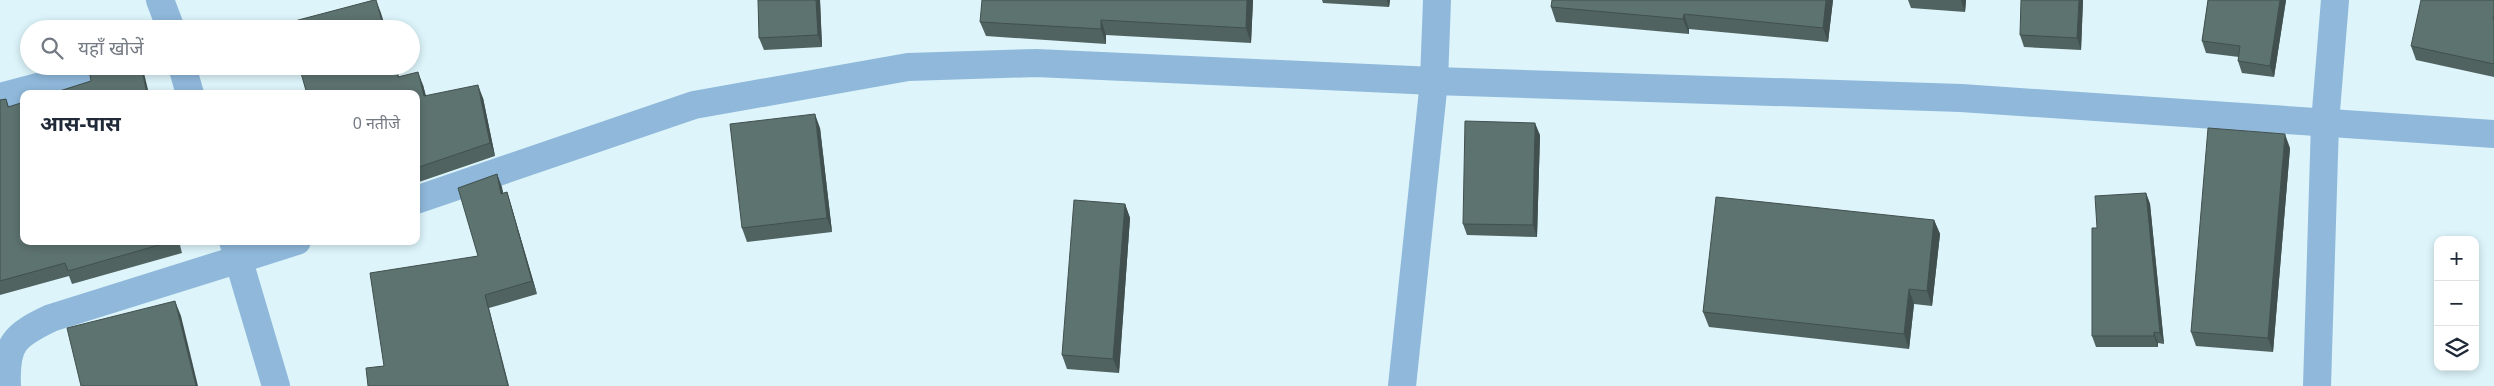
<!DOCTYPE html>
<html lang="hi">
<meta charset="utf-8">
<style>
body{margin:0;font-family:"Noto Sans","Noto Sans Devanagari",sans-serif;background:#f6f6f7;color:#1f2937}
.controls{position:absolute;right:15px;bottom:15px;display:grid;overflow:hidden;border-radius:10px;box-shadow:0 2px 8px #0003}
.controls button{width:45px;height:45px;display:grid;place-items:center;padding:0;border:0;border-bottom:1px solid #e0e1e3;background:#fff;color:#1f2937;font:25px sans-serif}
.list{margin:0;padding:0;list-style:none}
h2{display:flex;justify-content:space-between;align-items:center;height:65px;margin:0;padding:0 20px;font-size:21px}
h2 small{font-size:16px;font-weight:400;color:#747a83}
.icon{flex:none;width:28px;height:28px;fill:none;stroke:currentColor;stroke-width:2;stroke-linecap:round;stroke-linejoin:round}
.map{position:relative;flex:none;width:2494px;height:386px;overflow:hidden}
.search{position:absolute;background:#fff;box-shadow:0 2px 8px #0003;left:20px;top:20px;width:400px;height:55px;display:flex;align-items:center;gap:12px;box-sizing:border-box;padding:0 18px;border-radius:28px;color:#747a83;font-size:19px}
.panel{position:absolute;background:#fff;box-shadow:0 2px 8px #0003;left:20px;top:90px;width:400px;height:155px;border-radius:10px}
.map>svg:first-child{display:block}
.lines{fill:none;stroke-linecap:round;stroke-linejoin:round}
.minor{stroke:#8fb8da;stroke-width:28}
.wall{fill:#506360}
.shaded-wall{fill:#41504e}
.building{fill:#5d7370;stroke:#41504e}
</style>
<div class="map">
<svg width="2494" height="386" viewBox="0 0 2494 386">
<rect width="100%" height="100%" fill="#dcf4fa"/>
<g class="lines">
<g class="minor">
<path d="M160,0L171,29"/>
<path d="M182,66L190,94"/>
<path d="M0,97L117,66"/>
<path d="M416,200L694,105L908,67L1036,63L1434,81L1961,98L2494,134"/>
<path d="M233,241L276,386"/>
<path d="M7,386C5,343 15,335 51,318L297,241"/>
<path d="M1402,386L1434,81L1437,0"/>
<path d="M2317,386L2325,123L2335,0"/>
</g>
</g>
<g class="wall">
<path d="M820,0L822,47L764,50L759,38Z"/>
<path d="M1253,0L1251,43L1106,35V44L986,36L980,22Z"/>
<path d="M1322,0H1390L1389,7L1323,3Z"/>
<path d="M1833,0L1828,42L1689,29V34L1556,22L1551,7Z"/>
<path d="M1908,0H1966L1965,12L1911,8Z"/>
<path d="M2083,0L2081,50L2024,47L2020,35Z"/>
<path d="M2208,0H2286L2274,77L2242,73L2238,61L2239,57L2206,53L2202,41Z"/>
<path d="M2494,0V77L2416,60L2411,46Z"/>
<path d="M399,77L423,85L426,96L483,98L495,156L416,183V94Z"/>
<path d="M6,99L9,107L24,241H179L182,253L72,284L69,276L0,295V100Z"/>
<path d="M820,128L832,232L747,242L742,228Z"/>
<path d="M1540,135L1537,237L1467,235L1463,224Z"/>
<path d="M2290,148L2273,352L2196,346L2191,332Z"/>
<path d="M497,174L503,193L507,192L511,205L537,294L489,308L384,366L478,256Z"/>
<path d="M2146,193L2150,204L2164,344L2158,343V347H2096L2092,336L2097,228Z"/>
<path d="M1125,204L1130,218L1119,373L1067,369L1062,355Z"/>
<path d="M1934,220L1940,234L1932,306L1914,304L1909,349L1709,327L1703,312Z"/>
</g>
<g class="shaded-wall">
<path d="M376,0L381,13L386,29H384Z"/>
<path d="M816,0H820L822,47L818,35Z"/>
<path d="M1247,0H1253L1251,43L1246,28Z"/>
<path d="M1387,0H1390L1389,7Z"/>
<path d="M1826,0H1833L1828,42L1823,28Z"/>
<path d="M1961,0H1966L1965,12L1961,1Z"/>
<path d="M2079,0H2083L2081,50L2077,38Z"/>
<path d="M2280,0H2286L2274,77L2270,66Z"/>
<path d="M1684,14L1689,29V34L1683,19Z"/>
<path d="M1101,20L1106,35V44L1101,29Z"/>
<path d="M141,66H142L144,73L149,94H147Z"/>
<path d="M395,66H396L403,91L398,77Z"/>
<path d="M418,72L423,85L429,109L424,96Z"/>
<path d="M478,85L483,98L495,156L490,143Z"/>
<path d="M815,114L820,128L832,232L827,218Z"/>
<path d="M1535,123L1540,135L1537,237L1533,225Z"/>
<path d="M2285,134L2290,148L2273,352L2268,338Z"/>
<path d="M497,174L502,187L506,207L501,194Z"/>
<path d="M507,192L511,205L537,294L532,281Z"/>
<path d="M2146,193L2150,204L2164,344L2160,333Z"/>
<path d="M1125,204L1130,218L1119,373L1113,359Z"/>
<path d="M1934,220L1940,234L1932,306L1927,291Z"/>
<path d="M1909,289L1914,304L1909,349L1904,334Z"/>
<path d="M485,295L489,308L509,386H508Z"/>
<path d="M175,301L181,316L198,386H196Z"/>
<path d="M2154,332L2158,343V347L2154,336Z"/>
</g>
<g class="building">
<path d="M374,0H376L384,29H289L287,23Z"/>
<path d="M758,0H816L818,35L759,38Z"/>
<path d="M982,0H1247L1246,28L1101,20V29L980,22Z"/>
<path d="M1552,0H1826L1823,28L1684,14L1683,19L1551,7Z"/>
<path d="M2021,0H2079L2077,38L2020,35Z"/>
<path d="M2208,0H2280L2270,66L2238,61L2240,46L2202,41Z"/>
<path d="M2421,0H2494V14L2493,19L2494,20V64L2411,46Z"/>
<path d="M120,66H141L147,94H50L91,81L90,75Z"/>
<path d="M299,66H395L398,77L418,72L424,96L478,85L490,143L416,168V94H307Z"/>
<path d="M6,99L8,107L24,102V241H173L68,271L65,263L0,281V100Z"/>
<path d="M815,114L827,218L742,228L730,124Z"/>
<path d="M1465,121L1535,123L1533,225L1463,224Z"/>
<path d="M2208,128L2285,134L2268,338L2191,332Z"/>
<path d="M497,174L501,194L507,192L532,281L485,295L508,386H368L366,368L384,366L370,273L478,256L458,188Z"/>
<path d="M2146,193L2160,333L2154,332V336H2092V228H2097L2095,196Z"/>
<path d="M1716,197L1934,220L1927,291L1909,289L1904,334L1703,312Z"/>
<path d="M1074,200L1125,204L1113,359L1062,355Z"/>
<path d="M175,301L196,386H81L67,328Z"/>
</g>
</svg>
<div class="controls">
<button>+</button>
<button>−</button>
<button><svg class="icon" aria-label="layers" viewBox="0 0 24 24"><path d="M12 4l9 5-9 5-9-5zM3 14l9 5 9-5"/></svg></button>
</div>
<div class="search"><svg class="icon" aria-label="search" viewBox="0 0 24 24"><circle cx="10" cy="10" r="6"/><path d="M15 15l6 6"/></svg>यहाँ खोजें</div>
<section class="panel">
<h2>आस-पास<small>0 नतीजे</small></h2>
<ul class="list">
</ul>
</section>
</div>
